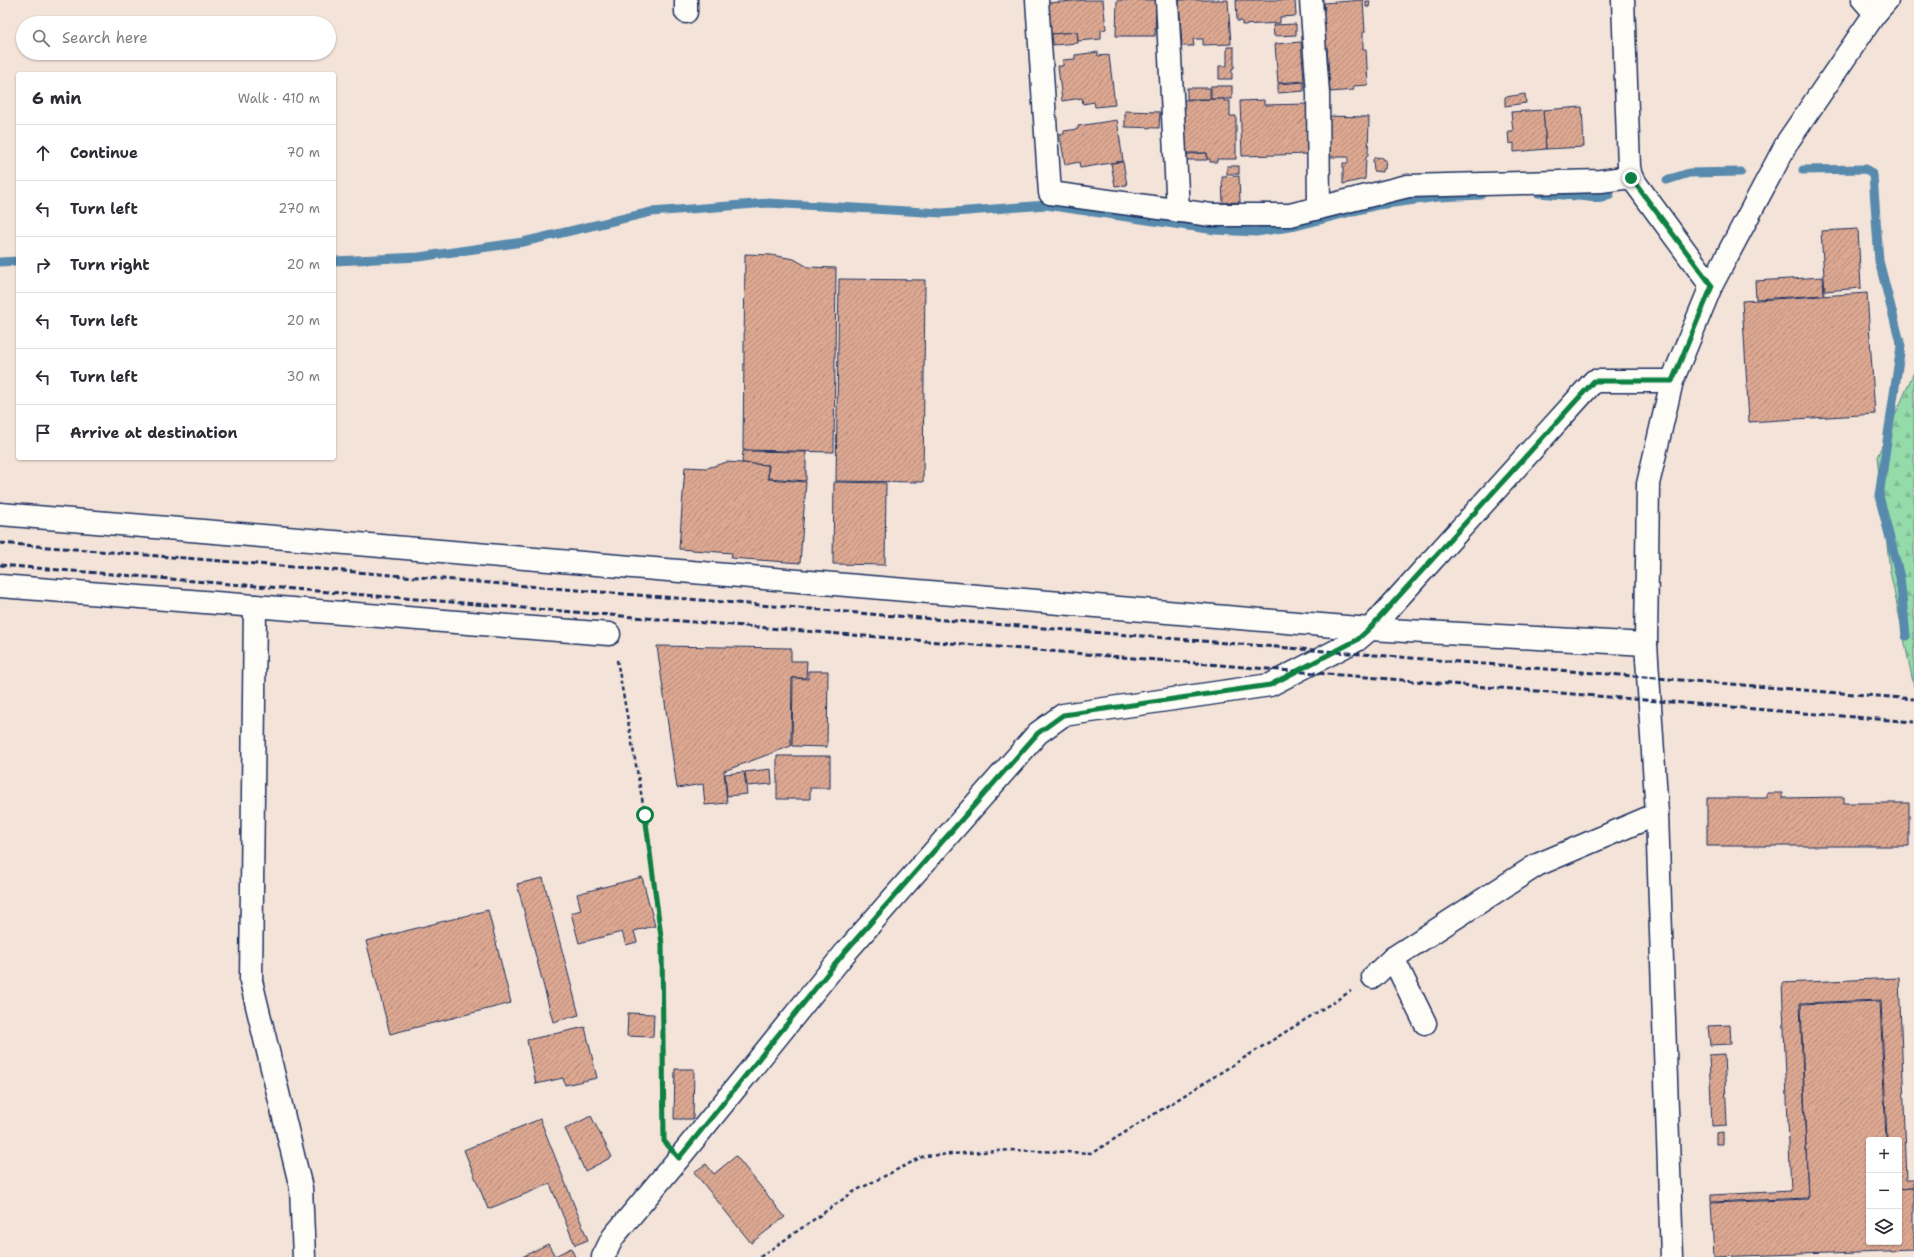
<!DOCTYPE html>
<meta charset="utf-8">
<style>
body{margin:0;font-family:"Shantell Sans",sans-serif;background:#f7f7f7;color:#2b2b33}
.controls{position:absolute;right:12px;bottom:12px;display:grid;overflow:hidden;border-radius:4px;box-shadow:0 1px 3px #0004}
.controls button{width:36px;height:36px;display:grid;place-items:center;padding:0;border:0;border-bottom:1px solid #e1e1e2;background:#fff;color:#2b2b33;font:20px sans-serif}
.stop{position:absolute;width:12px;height:12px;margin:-9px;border:3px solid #0b8043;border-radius:50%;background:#fff}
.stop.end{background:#0b8043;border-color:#fff;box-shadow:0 1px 4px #0008}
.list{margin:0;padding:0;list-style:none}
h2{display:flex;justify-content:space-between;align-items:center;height:52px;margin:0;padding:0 16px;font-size:17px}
h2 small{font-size:13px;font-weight:400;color:#7c7c81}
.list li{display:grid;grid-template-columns:26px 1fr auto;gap:12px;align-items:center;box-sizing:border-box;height:56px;padding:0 16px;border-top:1px solid #e1e1e2}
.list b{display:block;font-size:15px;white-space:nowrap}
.list em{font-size:13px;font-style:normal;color:#7c7c81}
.icon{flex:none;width:22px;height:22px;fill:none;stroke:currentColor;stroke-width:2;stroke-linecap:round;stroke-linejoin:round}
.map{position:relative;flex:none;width:1914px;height:1257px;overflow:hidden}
.search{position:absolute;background:#fff;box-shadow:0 1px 3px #0004;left:16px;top:16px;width:320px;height:44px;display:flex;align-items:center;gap:10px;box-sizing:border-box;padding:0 14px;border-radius:22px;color:#7c7c81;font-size:15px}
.panel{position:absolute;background:#fff;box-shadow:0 1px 3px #0004;left:16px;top:72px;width:320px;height:388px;border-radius:4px}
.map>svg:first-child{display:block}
.forest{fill:url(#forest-firs);stroke:#588584}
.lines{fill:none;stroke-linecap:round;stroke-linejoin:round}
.stream{stroke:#588aad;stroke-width:9}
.building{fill:url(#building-hatch);stroke:#1b2f5e}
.lane-casing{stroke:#1b2f5e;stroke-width:21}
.street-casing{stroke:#1b2f5e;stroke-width:25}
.secondary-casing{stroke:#1b2f5e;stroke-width:25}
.path{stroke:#1b2f5e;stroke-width:2.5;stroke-dasharray:4 3;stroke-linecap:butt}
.lane{stroke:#fdfcf7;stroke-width:18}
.street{stroke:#fdfcf7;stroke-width:22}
.secondary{stroke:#fdfcf7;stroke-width:22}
.rail{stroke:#1b2f5e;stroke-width:3;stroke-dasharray:6 3;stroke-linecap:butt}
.route{stroke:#0b8043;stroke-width:5}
</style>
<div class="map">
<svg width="1914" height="1257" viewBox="0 0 1914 1257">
<defs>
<pattern id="forest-firs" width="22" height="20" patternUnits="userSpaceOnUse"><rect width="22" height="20" fill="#94dba9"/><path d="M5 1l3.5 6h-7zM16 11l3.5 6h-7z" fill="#7fbc94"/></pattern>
<pattern id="building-hatch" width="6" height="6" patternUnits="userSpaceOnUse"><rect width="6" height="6" fill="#dca891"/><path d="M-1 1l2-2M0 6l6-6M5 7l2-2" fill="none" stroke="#b2897a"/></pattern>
</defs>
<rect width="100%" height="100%" fill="#f3e3d8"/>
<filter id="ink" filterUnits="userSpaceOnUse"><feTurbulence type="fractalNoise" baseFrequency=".025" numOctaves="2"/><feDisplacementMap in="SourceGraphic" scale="8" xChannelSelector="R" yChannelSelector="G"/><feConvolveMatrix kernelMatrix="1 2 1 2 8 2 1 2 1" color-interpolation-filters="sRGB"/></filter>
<g filter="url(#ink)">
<path class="forest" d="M1914,372V687L1890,571L1877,457Z"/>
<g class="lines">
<g class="stream">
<path d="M1803,170L1866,169L1873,175L1879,261L1901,346L1879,496L1900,577L1906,636"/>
<path d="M1667,180L1689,173L1741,172"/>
<path d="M1538,193L1602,198L1610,195"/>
<path d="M334,261L419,257L523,242L651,212L768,203L942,213L1046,205L1215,230L1256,232L1296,226L1378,205L1438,197L1481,195"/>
<path d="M0,262L18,261"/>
</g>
</g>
<g class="building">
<path d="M1087,0H1103L1106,29L1101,30V39L1078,41L1077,32L1051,34L1048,3Z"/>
<path d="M1117,0H1156L1155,36H1116Z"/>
<path d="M1179,0H1228L1231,44L1203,45V39H1193L1194,46H1182Z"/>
<path d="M1236,0H1295L1296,16L1280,17V23L1242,25V21H1237Z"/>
<path d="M1363,0L1365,32H1363V49H1366L1368,85L1353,86L1354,90L1330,92L1327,47H1324L1322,11L1325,10L1324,3Z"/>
<path d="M1366,1H1370L1369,7H1366Z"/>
<path d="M1296,24V35L1274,36L1273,25Z"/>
<path d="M1077,32L1078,43L1053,45L1052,34Z"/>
<path d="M1301,42L1304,81L1278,83L1275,44Z"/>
<path d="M1227,47H1234V68H1232V79H1219V66H1227Z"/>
<path d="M1098,52V56L1109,55L1115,105L1095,107L1094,102L1083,104L1082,98L1062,101L1058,66H1063V60L1075,59V55Z"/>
<path d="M1304,82V91L1278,93V84Z"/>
<rect x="1211" y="86" width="21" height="13"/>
<rect x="1187" y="88" width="23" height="11"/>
<path d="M1525,94L1526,103L1505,106V97Z"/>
<path d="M1224,99V101H1230V116H1236V159H1217V162H1210V159H1207V153H1186L1184,100Z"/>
<path d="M1264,100V105L1307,104L1309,154L1242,156L1240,101Z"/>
<path d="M1582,107L1584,147L1546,149L1543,110Z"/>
<path d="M1543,110L1546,149L1514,152V143L1509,144L1508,131H1513L1511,112Z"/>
<path d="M1125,111L1160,112L1159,128L1125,127Z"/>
<path d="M1325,116L1369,117L1368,156L1366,157L1365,179L1343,184V163H1348V157H1325Z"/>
<path d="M1117,120L1123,161L1080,168L1079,162L1065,165L1060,135L1064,134V131L1078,129V126Z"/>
<path d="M1207,153V160H1187V154Z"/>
<path d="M1375,157L1383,158V160H1386L1385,169H1382V172L1374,171L1373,160Z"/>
<path d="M1123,162L1127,185L1115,186L1111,163Z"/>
<rect x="1227" y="166" width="12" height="8"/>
<path d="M1239,176L1240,202L1223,203L1222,177Z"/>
<path d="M1858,229L1861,288L1825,291L1821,231Z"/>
<path d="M745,254L771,255L794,259L808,267L836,268L834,452L743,450Z"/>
<path d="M1823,277L1824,295L1756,299L1755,281Z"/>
<path d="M839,279L925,280L923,482L836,481Z"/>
<path d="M1867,293L1875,414L1749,422L1742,301Z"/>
<path d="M743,451L806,452V481L768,478L769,465L742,463Z"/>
<path d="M727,462L768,465V479L806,482L800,563L731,558L732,553L679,549L685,467L707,468Z"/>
<path d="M834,482L886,483L885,565L833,564Z"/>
<path d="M657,646L791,648V661H807L806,678H792L791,746L724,771L727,803L705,805L703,784L677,788Z"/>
<path d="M808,671H828L827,747L792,746L793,678L808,679Z"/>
<path d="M777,756H830V788H810V799H777Z"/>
<path d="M771,769L772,784L747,786L745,772Z"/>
<path d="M744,772L747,794L727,796L725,774Z"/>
<path d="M1767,793H1782V798L1844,797V803H1909V846H1707V798H1767Z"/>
<path d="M642,877L655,926L634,931L637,942L626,945L622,932L579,943L571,913L581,910L577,894Z"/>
<path d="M543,878L579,1015L553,1022L517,884Z"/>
<path d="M488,910L511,1003L390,1034L366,941Z"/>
<path d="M1899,978L1907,1180H1914V1188L1899,1189V1140H1887L1881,1000L1800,1003L1808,1198L1711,1202V1195L1791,1191L1782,983Z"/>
<path d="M1880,1001L1886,1140H1869V1242H1899V1189L1914,1188V1250L1714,1257L1711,1203L1808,1199L1801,1004Z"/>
<path d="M628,1013L654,1014L653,1037L627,1036Z"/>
<path d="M1730,1025L1731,1044L1710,1045L1708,1026Z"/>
<path d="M585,1027L597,1078L565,1085L563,1078L536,1084L527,1040Z"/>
<path d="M1724,1054L1727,1125L1712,1126L1709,1055Z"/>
<path d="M675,1069H694L693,1119H674Z"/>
<path d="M591,1116L612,1157L585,1171L565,1129Z"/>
<path d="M540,1119L588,1240L575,1245L550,1184L488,1209L464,1150Z"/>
<path d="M1723,1132V1144H1716V1133Z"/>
<path d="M736,1156L785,1217L751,1243L694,1172L706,1164L714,1174Z"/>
<path d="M548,1244L555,1256L571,1248L575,1257H522Z"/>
</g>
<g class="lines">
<g class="lane-casing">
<path id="lane" d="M1861,0L1874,15"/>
</g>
<g class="street-casing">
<g id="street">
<path d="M1037,0L1050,193L1211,215H1290L1408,186L1601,181L1631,177"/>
<path d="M1167,0L1178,211"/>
<path d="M1311,0L1318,93L1319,208"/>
<path d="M686,12V0"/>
<path d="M0,514L1370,629L1646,644"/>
<path d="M0,586L609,634"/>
<path d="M255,606L251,981L301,1188L304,1257"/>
<path d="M1393,958L1425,1023"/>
<path d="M1373,977L1393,958L1537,865L1657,814"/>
<path d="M603,1257L613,1237L679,1158L845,953L1038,733L1063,715L1270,685L1357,640L1370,629L1594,381H1672"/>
</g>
</g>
<g class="secondary-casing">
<g id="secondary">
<path d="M1623,0L1629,167L1631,177L1711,286"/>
<path d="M1672,1257L1657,814L1646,644L1648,484L1672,381L1711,286L1788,141L1874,15L1887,0"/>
</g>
</g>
<g class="path">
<path d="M617,660L645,815L662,944L664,1131"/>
<path d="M760,1257L855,1191L924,1156L1010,1150L1092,1153L1351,991"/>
</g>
<use href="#lane" class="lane"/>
<use href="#street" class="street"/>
<use href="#secondary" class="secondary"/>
<g class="rail">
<path d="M0,543L1914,699"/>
<path d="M0,565L1914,722"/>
</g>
</g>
</g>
<g class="lines" filter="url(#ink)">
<path class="route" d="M645,815L662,944L664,1141L679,1158L844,953L1038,733L1063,715L1270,685L1357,640L1370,628L1594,381H1672L1712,286L1631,178"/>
</g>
</svg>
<div class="controls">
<button>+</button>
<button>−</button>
<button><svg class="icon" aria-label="layers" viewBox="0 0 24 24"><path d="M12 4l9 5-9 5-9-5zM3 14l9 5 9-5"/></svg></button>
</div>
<div class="stop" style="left:645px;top:815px"></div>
<div class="stop end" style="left:1631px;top:178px"></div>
<div class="search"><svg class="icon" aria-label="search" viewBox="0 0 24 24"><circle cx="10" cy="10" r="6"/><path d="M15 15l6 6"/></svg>Search here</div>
<section class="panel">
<h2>6 min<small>Walk · 410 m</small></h2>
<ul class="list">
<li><svg class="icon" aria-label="ahead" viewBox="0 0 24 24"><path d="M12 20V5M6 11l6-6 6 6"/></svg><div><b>Continue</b></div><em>70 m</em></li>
<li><svg class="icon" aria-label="left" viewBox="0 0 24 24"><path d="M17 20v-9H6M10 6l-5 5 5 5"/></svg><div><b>Turn left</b></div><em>270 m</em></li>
<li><svg class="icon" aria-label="right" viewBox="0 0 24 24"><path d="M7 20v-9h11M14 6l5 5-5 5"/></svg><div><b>Turn right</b></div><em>20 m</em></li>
<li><svg class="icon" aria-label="left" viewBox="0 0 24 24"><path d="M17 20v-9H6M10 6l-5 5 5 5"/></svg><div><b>Turn left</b></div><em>20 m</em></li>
<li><svg class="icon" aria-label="left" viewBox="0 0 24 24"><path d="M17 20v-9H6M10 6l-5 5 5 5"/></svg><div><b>Turn left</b></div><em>30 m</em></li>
<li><svg class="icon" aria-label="arrive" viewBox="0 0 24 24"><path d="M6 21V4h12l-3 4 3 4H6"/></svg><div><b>Arrive at destination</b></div></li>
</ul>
</section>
</div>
